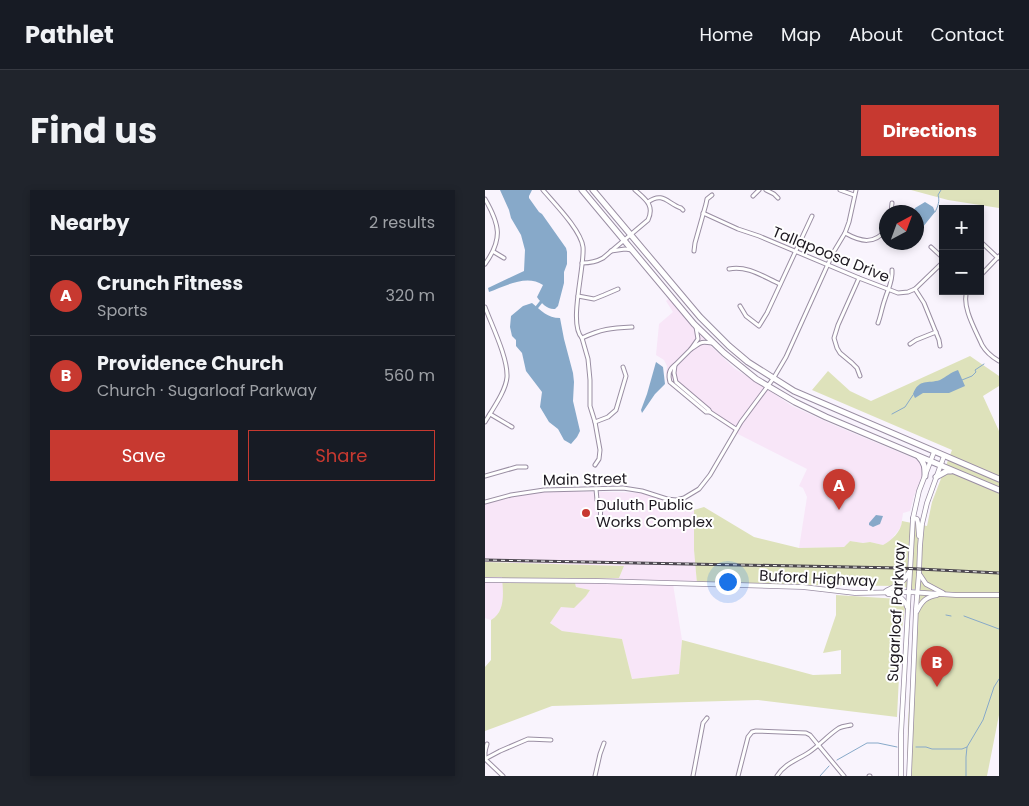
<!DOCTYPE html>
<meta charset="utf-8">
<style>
body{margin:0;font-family:Poppins,sans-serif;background:#20242c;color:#f1f3f6}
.controls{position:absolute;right:15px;top:15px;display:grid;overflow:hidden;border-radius:0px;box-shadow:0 2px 8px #0003}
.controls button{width:45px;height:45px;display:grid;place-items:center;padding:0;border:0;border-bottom:1px solid #363941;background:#171b24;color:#f1f3f6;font:25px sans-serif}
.compass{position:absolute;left:394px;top:15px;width:45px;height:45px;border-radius:50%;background:#171b24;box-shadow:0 2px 8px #0003;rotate:41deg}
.you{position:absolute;left:242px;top:391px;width:18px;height:18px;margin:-12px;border:4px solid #fff;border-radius:50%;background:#1a73e8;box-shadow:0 0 0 8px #1a73e833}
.badge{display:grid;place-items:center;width:32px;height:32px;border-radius:50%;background:#c73930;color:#fff;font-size:16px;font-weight:700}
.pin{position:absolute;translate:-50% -41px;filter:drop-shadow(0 1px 2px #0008)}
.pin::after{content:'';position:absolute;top:26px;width:18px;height:15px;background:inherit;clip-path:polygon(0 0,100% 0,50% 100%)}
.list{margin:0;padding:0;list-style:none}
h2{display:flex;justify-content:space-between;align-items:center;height:65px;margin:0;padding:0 20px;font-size:21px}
h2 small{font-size:16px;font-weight:400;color:#9ea1a6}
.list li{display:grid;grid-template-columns:32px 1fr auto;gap:15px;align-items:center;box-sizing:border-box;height:80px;padding:0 20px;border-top:1px solid #363941}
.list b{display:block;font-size:19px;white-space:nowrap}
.list p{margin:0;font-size:16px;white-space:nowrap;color:#9ea1a6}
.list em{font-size:16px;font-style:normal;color:#9ea1a6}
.actions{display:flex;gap:10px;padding:15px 20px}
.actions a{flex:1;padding:11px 0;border:1px solid #c73930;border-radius:0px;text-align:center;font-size:18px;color:#c73930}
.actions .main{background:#c73930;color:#fff}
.map{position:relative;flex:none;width:514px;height:586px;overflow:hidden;border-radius:0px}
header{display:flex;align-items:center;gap:30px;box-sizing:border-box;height:70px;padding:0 25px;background:#171b24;border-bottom:1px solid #363941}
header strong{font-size:24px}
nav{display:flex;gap:28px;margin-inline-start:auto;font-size:18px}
.intro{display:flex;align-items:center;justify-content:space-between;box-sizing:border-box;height:120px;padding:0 30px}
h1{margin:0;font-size:35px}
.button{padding:12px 22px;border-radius:0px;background:#c73930;color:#fff;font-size:18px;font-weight:700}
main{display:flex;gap:30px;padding:0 30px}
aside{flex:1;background:#171b24;border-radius:0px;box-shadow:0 2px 8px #0003}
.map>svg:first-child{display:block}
.commercial{fill:#f8e6f8}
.green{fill:#dee2bb}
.water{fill:#87a9c9}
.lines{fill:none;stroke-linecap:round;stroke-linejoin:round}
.stream{stroke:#87a9c9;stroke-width:1}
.canal{stroke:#87a9c9;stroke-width:3}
.minor-casing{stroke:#9a8ea3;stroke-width:5}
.major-casing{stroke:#9a8ea3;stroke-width:5.5}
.highway-casing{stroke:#9a8ea3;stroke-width:7}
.minor{stroke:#fff;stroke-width:3}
.major{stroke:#fff;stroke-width:4}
.highway{stroke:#fff;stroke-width:5}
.rail-casing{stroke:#4c474f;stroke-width:3}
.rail{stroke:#fff;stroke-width:1;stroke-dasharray:4;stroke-linecap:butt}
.poi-dot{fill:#c73930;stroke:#fff;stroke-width:2}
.labels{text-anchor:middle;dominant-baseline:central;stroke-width:4;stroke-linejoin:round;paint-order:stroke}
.street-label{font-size:15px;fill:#1d1820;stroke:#fff}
.poi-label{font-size:15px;fill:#1d1820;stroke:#fff;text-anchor:start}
</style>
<header>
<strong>Pathlet</strong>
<nav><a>Home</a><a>Map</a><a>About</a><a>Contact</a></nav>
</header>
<div class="intro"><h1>Find us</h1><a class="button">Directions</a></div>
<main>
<aside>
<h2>Nearby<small>2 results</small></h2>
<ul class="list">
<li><span class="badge">A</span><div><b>Crunch Fitness</b><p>Sports</p></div><em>320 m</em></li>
<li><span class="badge">B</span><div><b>Providence Church</b><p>Church · Sugarloaf Parkway</p></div><em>560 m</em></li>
</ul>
<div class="actions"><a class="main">Save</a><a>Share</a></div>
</aside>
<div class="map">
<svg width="514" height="586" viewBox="0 0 514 586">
<rect width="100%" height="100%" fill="#f9f4fd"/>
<g class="commercial">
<path d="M184,108L207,136L225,155L249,178L288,203L307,216L351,236L433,270L437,273L439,283L429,306L425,321L418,323L416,337L405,351L398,355L385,352L378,353L365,351L359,357L314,358L322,307L318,298L314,296L322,279L253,244L244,238L181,183L182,176L179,170L171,165L174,134L188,122L181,111Z"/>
<path d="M80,301L165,303L209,320V360L212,394H188L197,450L194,484L147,489L137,449L77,441L65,433L76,416L101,406L105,400L91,397L89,389L134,388L139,376L0,372V314L43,302Z"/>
<path d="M0,387H18V413L12,426L6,430L0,428Z"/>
</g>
<g class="green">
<path d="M426,0H514V18L463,10Z"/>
<path d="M485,166L514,186V196L498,206L514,241V525L502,586H422L423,531L432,400L415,396L212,394L209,360V320L219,317L269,347L314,358L359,357L365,351L378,353L385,352L398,355C407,350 416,342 417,331L442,336L447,312L467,260L327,200L343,181L365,201L386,211Z"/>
<path d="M0,372L139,376L134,388L89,389L91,397L105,400L101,406L89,418L76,417L65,433L77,441L137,449L147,489L194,484L197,450L328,485L356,484V460L338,463L351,425V405L414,409L417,412L420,418L416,446L412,527L273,510L67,516L0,541V477L6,470V430C21,421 18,402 17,387H0Z"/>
</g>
<g class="water">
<path d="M15,0H47L44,6V8L54,22L57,24L81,58L82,62V74L79,82V93L73,116L70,119C63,120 56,113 52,107L58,95C42,84 20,96 4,102L3,98L39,81L40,60L36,45L26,28L24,20Z"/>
<path d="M440,12L448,17L450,22L433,43L432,42V22H428L430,18Z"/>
<path d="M47,113C57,121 62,128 75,128L79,149L88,183L89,192L88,211L95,241L92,247L86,254L79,250L73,239L64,232L55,217L57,202L41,181L37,163L31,156V150L27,146L25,137L26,126L38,116Z"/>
<path d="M171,172L178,177L180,194L170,204L157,223L156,220L162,204Z"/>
<path d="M473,180L480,196L464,203H438L430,208L428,204C434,188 443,194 455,190C461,187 466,182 473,180Z"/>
<path d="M391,325L398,326L395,334L388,337L384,335V333Z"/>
</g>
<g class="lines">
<g class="stream">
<path d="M450,22C453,17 455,10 453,5L456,0"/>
<path d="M477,190L487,186L491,182L490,180L499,174"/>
<path d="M407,224L420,217L428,205"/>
<path d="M461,425L466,426"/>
<path d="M479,426L514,439"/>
<path d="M431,557H441L447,559H477L482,557"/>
<path d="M352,570L382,553H393L412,557"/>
<path d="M335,586L344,576"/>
<path d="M481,586V567L482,557L498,530L509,497L514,489"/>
</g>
<path class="canal" d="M52,117L56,112"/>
<g class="minor-casing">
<g id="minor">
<path d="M58,0C69,13 96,40 98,57C100,77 83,134 97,148L103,169L105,190V216L110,232L115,260L114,269L110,275"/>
<path d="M281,0L289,4L293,8"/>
<path d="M355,0L369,5"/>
<path d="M268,6L274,0"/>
<path d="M0,9C15,35 18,49 0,74"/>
<path d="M163,12C178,1 183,14 196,18L198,20"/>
<path d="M406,22L407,13"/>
<path d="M218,23L253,39L274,46L374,88L413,103L423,102L430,99L458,72"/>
<path d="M360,43C376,52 389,55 402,39"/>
<path d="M495,51L513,68"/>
<path d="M446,57L458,68"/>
<path d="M126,61L140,59L147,60"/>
<path d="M209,61L210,53L221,14L222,9L227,5"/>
<path d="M9,62L19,68"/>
<path d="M97,73C106,73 111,72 118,68L163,30C170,15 160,9 150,0"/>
<path d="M244,79C262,75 279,87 295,94"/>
<path d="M495,86L514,66"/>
<path d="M374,88L353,135L349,148L352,158L355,163L367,173L372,178L375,186"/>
<path d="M430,99L439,113L454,150L455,156"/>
<path d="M482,101C476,116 491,141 497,155C501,162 507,167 514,171"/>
<path d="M93,106L109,109L119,105L133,99"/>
<path d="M255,116L261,126L274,136L282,123L327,26"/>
<path d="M0,117C7,136 23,168 22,187C21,201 7,220 0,232"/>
<path d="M393,133C396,125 397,117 400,109C403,99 408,91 407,80"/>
<path d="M211,137L213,149L206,159C216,153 214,151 227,153"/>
<path d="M97,148C116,139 126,138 147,137"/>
<path d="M425,154L431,150L451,142"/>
<path d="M190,175L189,183L191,192L224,220L225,222H221L185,192C183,185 184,179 190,175Z"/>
<path d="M190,175L206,159"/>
<path d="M225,222L251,239"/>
<path d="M5,224L27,237"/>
<path d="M110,232L123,227L131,220L141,186L138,177"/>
<path d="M0,286L32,277H41"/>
<path d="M111,299L112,310L116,315L115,332"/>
<path d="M0,312L26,305L59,300L138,298L157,301L182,309L191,310L199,308L214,299L225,285L256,232L288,189L301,167L348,63L360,43L364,32L371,0"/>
<path d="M0,561V569L18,586"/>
<path d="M0,561L2,554"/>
<path d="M0,569L15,561L43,549L66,550"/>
<path d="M110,586L115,564L119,553"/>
<path d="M208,586L218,533L222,528"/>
<path d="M253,586L263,547L267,542L271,541L321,543L325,545L359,586"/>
<path d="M292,586C299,574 312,570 323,563C334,556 343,545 354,538C358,536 362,536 366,535"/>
<path d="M384,586H385"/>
</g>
</g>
<g class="major-casing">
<g id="major">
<path d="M428,328L432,329L433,333L434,346"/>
<path d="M435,385L441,394L458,403"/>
<path d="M0,390L113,391L318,397L370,403L424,402L471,405H514"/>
<path d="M401,401C411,396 419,393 424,382"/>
<path d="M403,404C413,406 419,407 422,417"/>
<path d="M432,421C437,411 441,407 452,405"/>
<path d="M416,586V544L428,328L434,301L449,262"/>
<path d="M424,586L431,419L434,383L435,356L437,334L442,313L459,266"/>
</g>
</g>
<g class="highway-casing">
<g id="highway">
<path d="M97,0L209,134L239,163L271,189L310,212L341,227L514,300"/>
<path d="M108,0L215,127L244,156L263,172L309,201L514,289"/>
<path d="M434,267C440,273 440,278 440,286"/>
<path d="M451,287L462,281H466"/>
</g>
</g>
<use href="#minor" class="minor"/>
<use href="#major" class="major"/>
<use href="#highway" class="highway"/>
<g class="rail-casing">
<path id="rail" d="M0,370L414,378L514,383"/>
</g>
<use href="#rail" class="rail"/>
</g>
<circle class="poi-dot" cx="101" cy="323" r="5"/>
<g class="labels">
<g class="street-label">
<text transform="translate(346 64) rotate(22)">Tallapoosa Drive</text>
<text transform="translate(100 289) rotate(-1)">Main Street</text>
<text transform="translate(333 388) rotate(3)">Buford Highway</text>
<text transform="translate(411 422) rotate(-87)">Sugarloaf Parkway</text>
</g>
<g class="poi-label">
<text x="111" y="314">Duluth Public<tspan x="111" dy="17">Works Complex</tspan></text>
</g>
</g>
</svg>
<div class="controls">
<button>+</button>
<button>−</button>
</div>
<svg class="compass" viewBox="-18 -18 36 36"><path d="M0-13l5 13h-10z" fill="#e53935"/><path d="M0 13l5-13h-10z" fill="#9ea1a6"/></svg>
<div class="you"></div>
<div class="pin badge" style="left:354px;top:320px">A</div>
<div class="pin badge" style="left:452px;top:497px">B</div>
</div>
</main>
